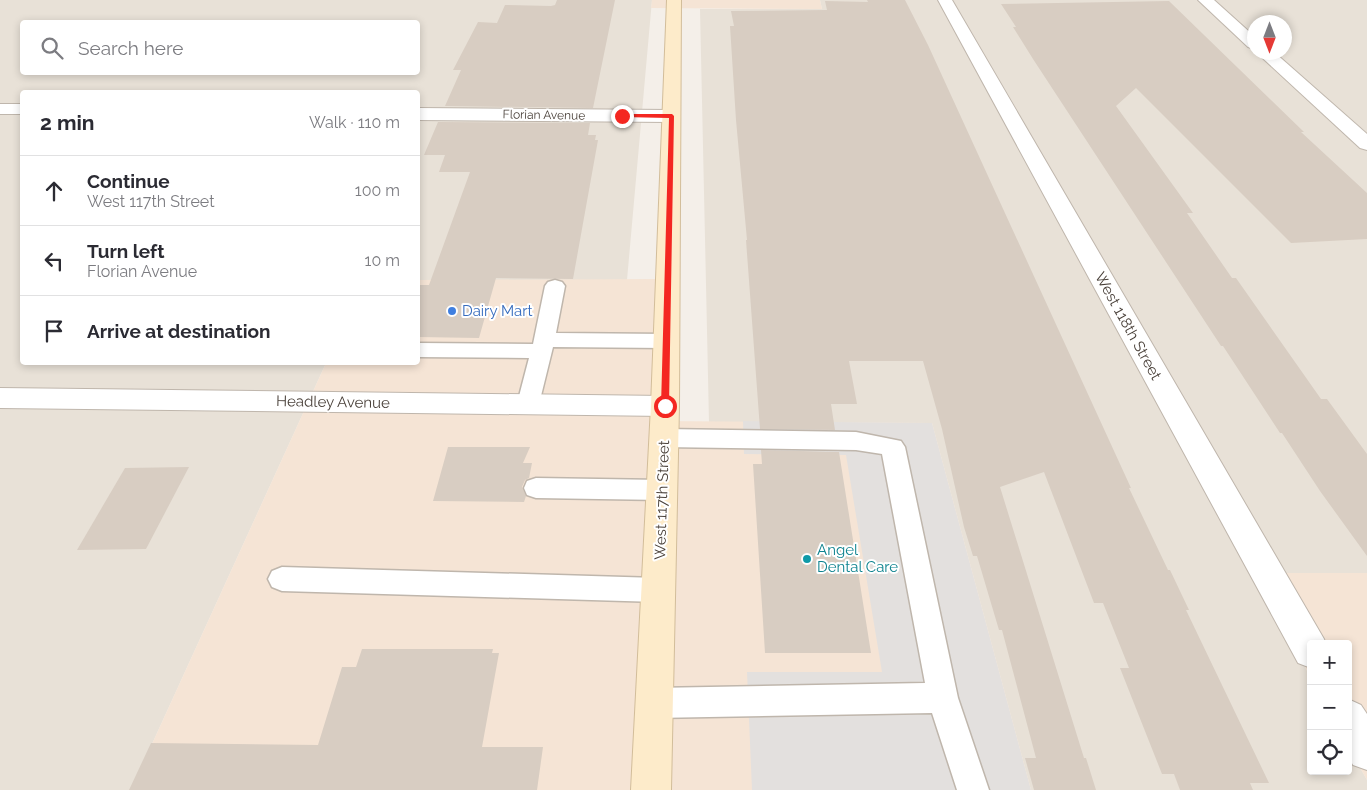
<!DOCTYPE html>
<meta charset="utf-8">
<style>
body{margin:0;font-family:Raleway,sans-serif;background:#f2f2f3;color:#2b2b33}
.controls{position:absolute;right:15px;bottom:15px;display:grid;overflow:hidden;border-radius:5px;box-shadow:0 2px 8px #0003}
.controls button{width:45px;height:45px;display:grid;place-items:center;padding:0;border:0;border-bottom:1px solid #e1e1e2;background:#fff;color:#2b2b33;font:25px sans-serif}
.compass{position:absolute;left:1247px;top:15px;width:45px;height:45px;border-radius:50%;background:#fff;box-shadow:0 2px 8px #0003;rotate:180deg}
.stop{position:absolute;width:15px;height:15px;margin:-11px;border:4px solid #f42721;border-radius:50%;background:#fff}
.stop.end{background:#f42721;border-color:#fff;box-shadow:0 1px 5px #0008}
.list{margin:0;padding:0;list-style:none}
h2{display:flex;justify-content:space-between;align-items:center;height:65px;margin:0;padding:0 20px;font-size:21px}
h2 small{font-size:16px;font-weight:400;color:#7c7c81}
.list li{display:grid;grid-template-columns:32px 1fr auto;gap:15px;align-items:center;box-sizing:border-box;height:70px;padding:0 20px;border-top:1px solid #e1e1e2}
.list b{display:block;font-size:19px;white-space:nowrap}
.list p{margin:0;font-size:16px;white-space:nowrap;color:#7c7c81}
.list em{font-size:16px;font-style:normal;color:#7c7c81}
.icon{flex:none;width:28px;height:28px;fill:none;stroke:currentColor;stroke-width:2;stroke-linecap:round;stroke-linejoin:round}
.map{position:relative;flex:none;width:1367px;height:790px;overflow:hidden}
.search{position:absolute;background:#fff;box-shadow:0 2px 8px #0003;left:20px;top:20px;width:400px;height:55px;display:flex;align-items:center;gap:12px;box-sizing:border-box;padding:0 18px;border-radius:5px;color:#7c7c81;font-size:19px}
.panel{position:absolute;background:#fff;box-shadow:0 2px 8px #0003;left:20px;top:90px;width:400px;height:275px;border-radius:5px}
.map>svg:first-child{display:block}
.residential{fill:#e8e1d7;fill-rule:evenodd}
.commercial{fill:#f5e4d5}
.parking{fill:#e3e0de}
.building{fill:#d8cdc2}
.lines{fill:none;stroke-linecap:round;stroke-linejoin:round}
.service-casing{stroke:#bfb6ac;stroke-width:3}
.minor-casing{stroke:#bfb6ac;stroke-width:2}
.secondary-casing{stroke:#d2bd9a;stroke-width:2}
.service{fill:#fff;fill-rule:evenodd}
.minor{fill:#fff;fill-rule:evenodd}
.secondary{fill:#fdebca;fill-rule:evenodd}
.route{fill:#f42721}
.shop-dot{fill:#3f7fe0;stroke:#fff;stroke-width:2}
.culture-dot{fill:#0f9aa8;stroke:#fff;stroke-width:2}
.labels{text-anchor:middle;dominant-baseline:central;stroke-width:4;stroke-linejoin:round;paint-order:stroke}
.far-street-label{font-size:12px;fill:#483f38;stroke:#fff}
.shop-label{font-size:15px;fill:#366cbe;stroke:#fff;text-anchor:start}
.street-label{font-size:15px;fill:#483f38;stroke:#fff}
.culture-label{font-size:15px;fill:#0d838f;stroke:#fff;text-anchor:start}
</style>
<div class="map">
<svg width="1367" height="790" viewBox="0 0 1367 790">
<rect width="100%" height="100%" fill="#f4efe9"/>
<g class="residential">
<path d="M0,0H652L627,280H418V92H22V362L326,363L131,790H0ZM22,22H418V72H22Z"/>
<path d="M820,0H1367V573H1253L1311,678V771H1348V746L1367,780V790H1031L932,423L709,422L700,9H822ZM1254,22H1284V52H1254Z"/>
</g>
<g class="commercial">
<path d="M652,0H820L822,9L651,8Z"/>
<path d="M659,279L653,421L932,423L1031,790H131L326,363L418,362V280Z"/>
<path d="M1253,573H1367V780L1348,746V644H1311V678Z"/>
</g>
<path class="parking" d="M743,421L932,423L1031,790H752L747,672H882L846,455L744,454Z"/>
<g class="building">
<path d="M557,0H615L593,108L445,106L461,70H453L478,22L497,23L505,5L551,6L555,5Z"/>
<path d="M867,0H905L928,45L1131,488H1129L1168,570H1170L1189,610H1186L1269,783H1250L1253,790H1180L1174,774H1162L1120,668H1129L1103,603H1094L1044,472L1000,487L1084,758H1086L1096,790H1034L1025,758H1036L1002,630H999L977,556H973L964,527L942,429L923,361H849L857,404H831L835,430L760,429L746,240H747L736,120L730,26H734L731,11L827,10L825,1L868,2Z"/>
<path d="M1169,1L1304,132H1301L1367,193V239L1291,243L1136,88L1116,106L1193,213H1187L1232,278H1236L1321,399H1327L1367,454V556L1320,491L1282,433H1280L1223,346H1221L1033,59L1013,27H1016L1001,4Z"/>
<path d="M438,122L590,123L588,135H596L595,140H598L573,279L496,278L479,338L418,337V285H429L470,172H439L445,155H424Z"/>
<path d="M448,447H530L523,463H532L529,478L525,480L522,487L526,496L524,502L433,501Z"/>
<path d="M761,450L839,452L871,653H765L753,464H762Z"/>
<path d="M189,467L146,549L77,550L125,468Z"/>
<path d="M362,649H493L492,653H499L482,747H543L537,790H129L151,743L318,745L342,667H356Z"/>
</g>
<g class="lines">
<g class="service-casing">
<g id="service">
<path d="M555,280L562,282L565,286L556,333L667,334L674,336L678,341L674,346L667,348L553,347L539,404L536,410L528,412L520,410L517,404L529,358L418,357V343L533,344L545,286L548,282Z"/>
<path d="M664,429L856,432L901,441L905,447L958,698L989,790H957L932,713L654,718L643,714L639,703L643,692L654,688L925,683L882,454L856,450L664,447L656,444L652,438L656,432Z"/>
<path d="M536,478L662,480L671,483L675,490L671,497L662,500L536,498L527,495L524,488L527,481Z"/>
<path d="M282,567L658,578L668,581L672,590L668,599L658,602L282,591L272,587L268,579L272,571Z"/>
</g>
</g>
<g class="minor-casing">
<g id="minor">
<path d="M938,0H952L1324,639L1326,644H1311V668L1298,663Z"/>
<path d="M1198,0H1214L1254,36V49L1248,47Z"/>
<path d="M1256,52H1274L1367,134V150L1360,148Z"/>
<rect x="0" y="104" width="22" height="10"/>
<path d="M418,108L671,110L678,112L680,116L678,120L671,122L418,120Z"/>
<path d="M0,388L665,396L675,399L679,406L675,413L665,416L0,408Z"/>
<path d="M1348,699L1361,705L1367,714V770L1353,765L1348,756Z"/>
</g>
</g>
<g class="secondary-casing">
<path id="secondary" d="M667,0H681L679,406L671,790H631L651,406Z"/>
</g>
<use href="#service" class="service"/>
<use href="#minor" class="minor"/>
<use href="#secondary" class="secondary"/>
</g>
<path class="route" d="M620,114H672L674,116L669,406L665,409L661,406L669,118L622,117Z"/>
<circle class="shop-dot" cx="452" cy="311" r="5"/>
<circle class="culture-dot" cx="807" cy="559" r="5"/>
<g class="labels">
<g class="far-street-label">
<text transform="translate(544 115) rotate(1)">Florian Avenue</text>
</g>
<g class="shop-label">
<text x="462" y="311">Dairy Mart</text>
</g>
<g class="street-label">
<text transform="translate(1128 326) rotate(61)">West 118th Street</text>
<text transform="translate(333 402) rotate(1)">Headley Avenue</text>
<text transform="translate(662 500) rotate(-88)">West 117th Street</text>
</g>
<g class="culture-label">
<text x="817" y="550">Angel<tspan x="817" dy="17">Dental Care</tspan></text>
</g>
</g>
</svg>
<div class="controls">
<button>+</button>
<button>−</button>
<button><svg class="icon" aria-label="locate" viewBox="0 0 24 24"><circle cx="12" cy="12" r="6"/><path d="M12 2v4M12 18v4M2 12h4M18 12h4"/></svg></button>
</div>
<svg class="compass" viewBox="-18 -18 36 36"><path d="M0-13l5 13h-10z" fill="#e53935"/><path d="M0 13l5-13h-10z" fill="#7c7c81"/></svg>
<div class="stop" style="left:665px;top:406px"></div>
<div class="stop end" style="left:622px;top:116px"></div>
<div class="search"><svg class="icon" aria-label="search" viewBox="0 0 24 24"><circle cx="10" cy="10" r="6"/><path d="M15 15l6 6"/></svg>Search here</div>
<section class="panel">
<h2>2 min<small>Walk · 110 m</small></h2>
<ul class="list">
<li><svg class="icon" aria-label="ahead" viewBox="0 0 24 24"><path d="M12 20V5M6 11l6-6 6 6"/></svg><div><b>Continue</b><p>West 117th Street</p></div><em>100 m</em></li>
<li><svg class="icon" aria-label="left" viewBox="0 0 24 24"><path d="M17 20v-9H6M10 6l-5 5 5 5"/></svg><div><b>Turn left</b><p>Florian Avenue</p></div><em>10 m</em></li>
<li><svg class="icon" aria-label="arrive" viewBox="0 0 24 24"><path d="M6 21V4h12l-3 4 3 4H6"/></svg><div><b>Arrive at destination</b></div></li>
</ul>
</section>
</div>
